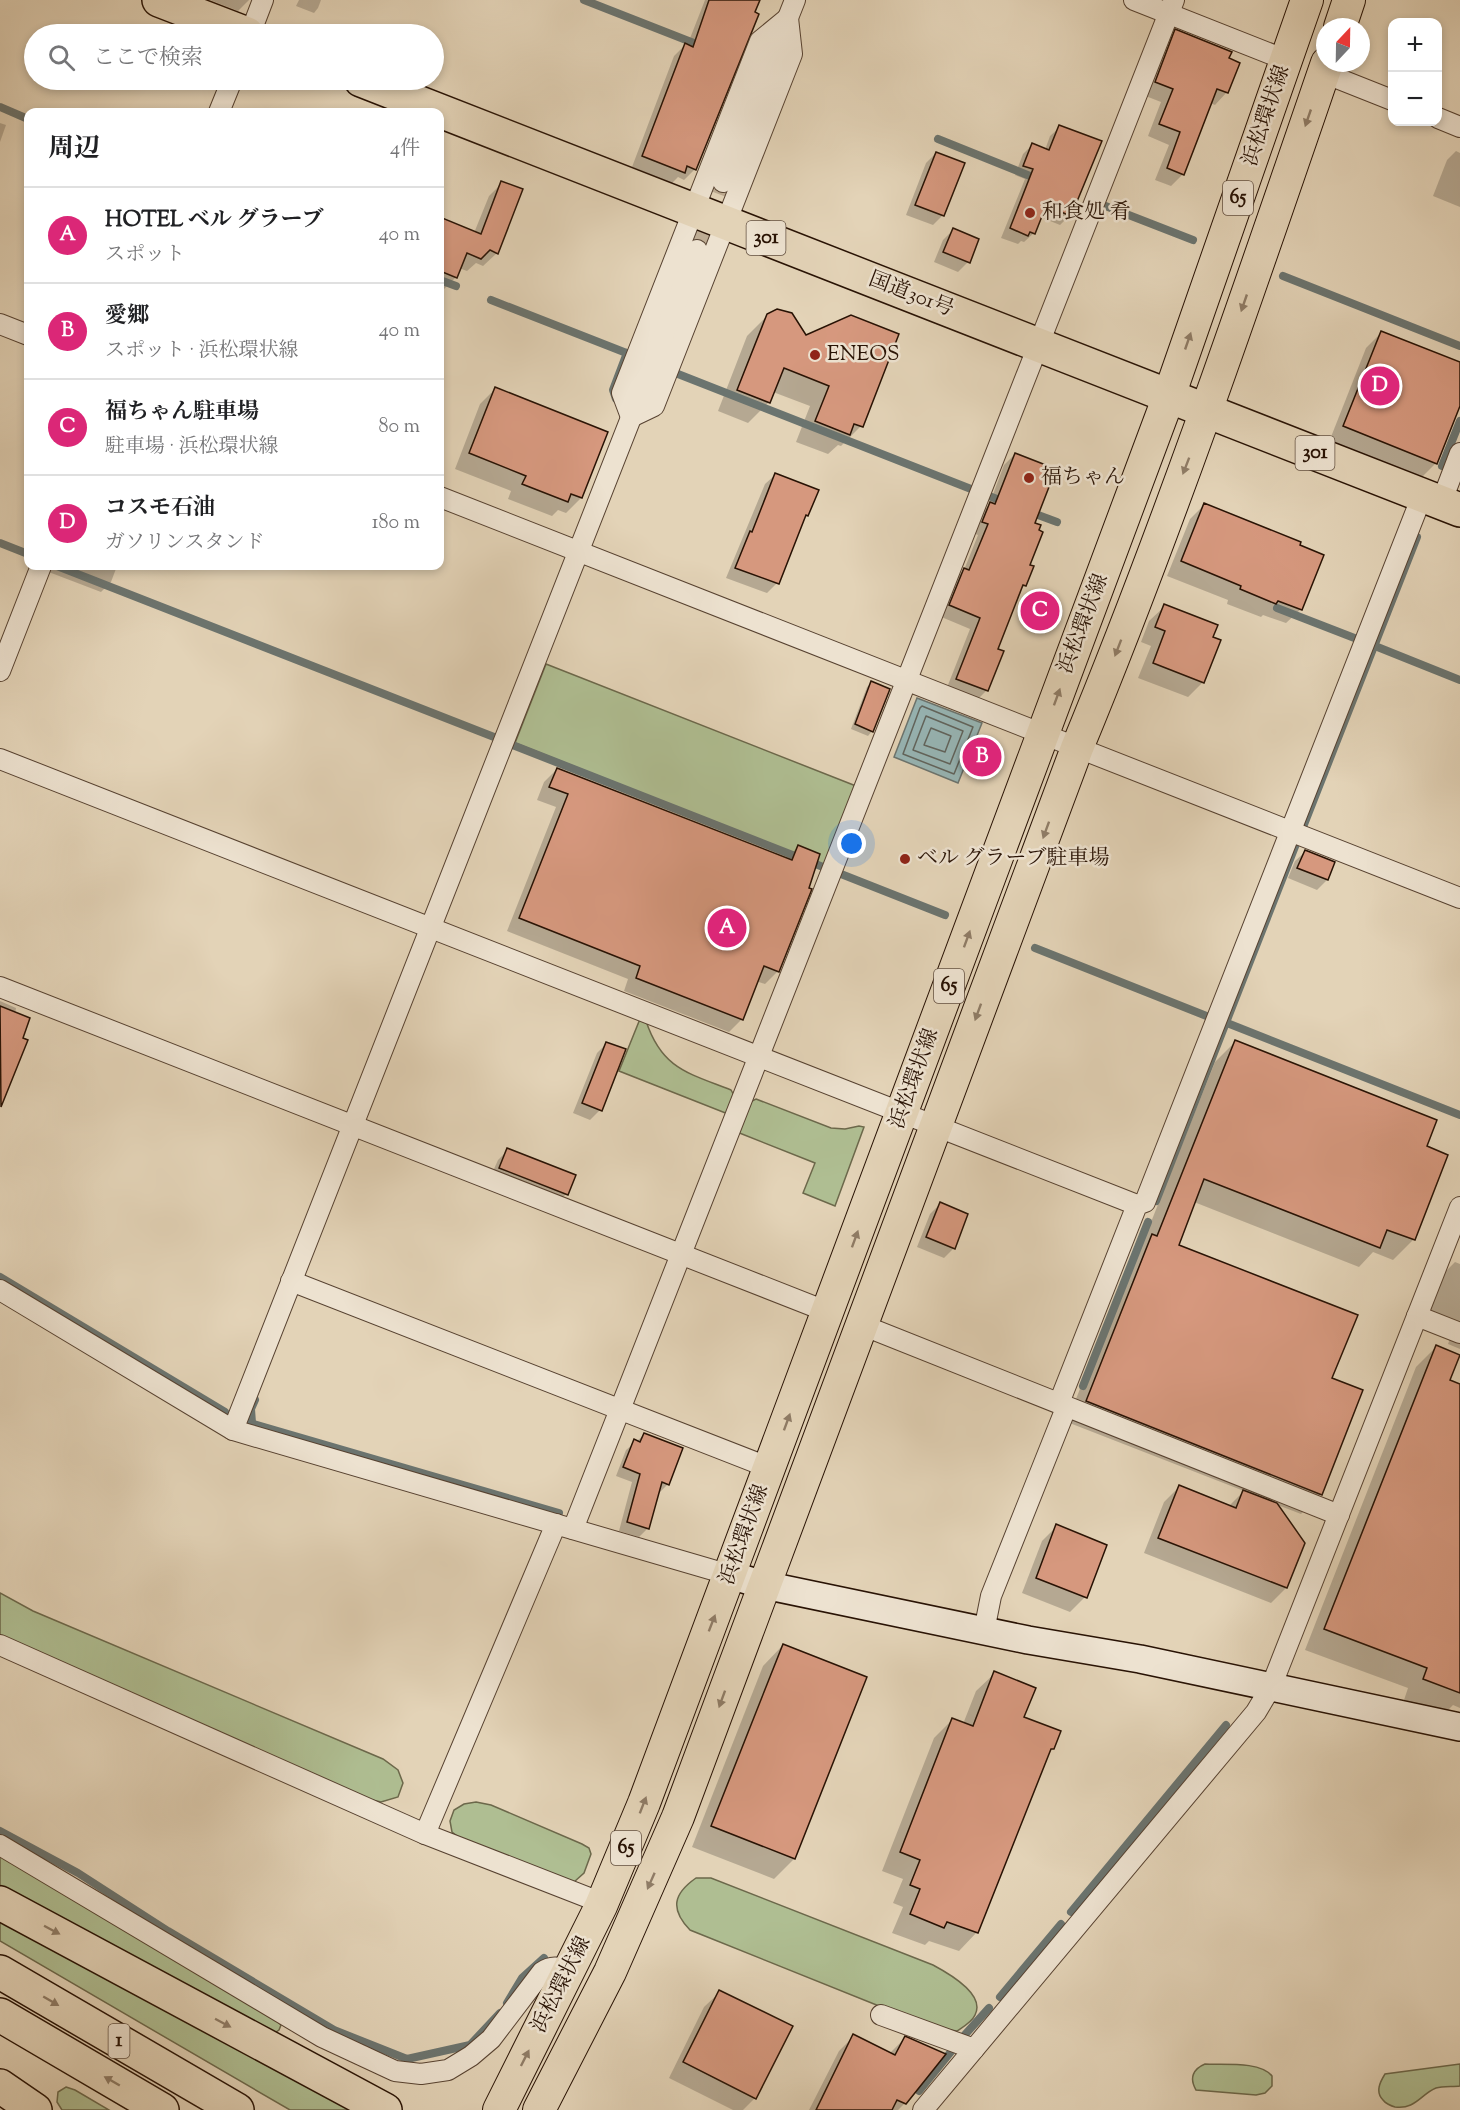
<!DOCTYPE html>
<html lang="ja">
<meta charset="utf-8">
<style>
body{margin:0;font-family:"Sorts Mill Goudy","Noto Serif JP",serif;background:#f6f6f6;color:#202124}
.controls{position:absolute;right:18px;top:18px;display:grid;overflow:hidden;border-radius:12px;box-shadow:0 3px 9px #0003}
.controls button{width:54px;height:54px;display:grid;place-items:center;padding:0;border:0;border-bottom:2px solid #e0e0e0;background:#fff;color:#202124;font:30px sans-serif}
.compass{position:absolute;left:1316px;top:18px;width:54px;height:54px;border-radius:50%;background:#fff;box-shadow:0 3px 9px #0003;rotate:22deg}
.you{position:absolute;left:852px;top:844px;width:21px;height:21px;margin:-15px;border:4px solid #fff;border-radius:50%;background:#1a73e8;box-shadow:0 0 0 9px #1a73e833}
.badge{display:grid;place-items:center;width:39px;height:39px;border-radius:50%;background:#db2777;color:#fff;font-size:20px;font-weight:700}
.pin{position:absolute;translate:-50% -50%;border:3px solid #fff;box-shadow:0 2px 6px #0006}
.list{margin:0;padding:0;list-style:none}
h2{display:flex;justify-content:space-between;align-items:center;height:78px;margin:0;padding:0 24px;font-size:26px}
h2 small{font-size:20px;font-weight:400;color:#757577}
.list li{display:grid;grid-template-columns:39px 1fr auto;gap:18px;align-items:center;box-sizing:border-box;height:96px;padding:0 24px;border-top:2px solid #e0e0e0}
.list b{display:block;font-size:22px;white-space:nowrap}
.list p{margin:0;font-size:20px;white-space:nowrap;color:#757577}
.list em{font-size:20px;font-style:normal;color:#757577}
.icon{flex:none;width:33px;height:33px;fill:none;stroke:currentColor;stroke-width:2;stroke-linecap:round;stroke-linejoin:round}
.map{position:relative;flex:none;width:1460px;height:2110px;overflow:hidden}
.search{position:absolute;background:#fff;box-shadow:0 3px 9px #0003;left:24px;top:24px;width:420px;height:66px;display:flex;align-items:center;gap:15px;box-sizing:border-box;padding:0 21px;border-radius:33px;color:#757577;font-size:22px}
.panel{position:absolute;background:#fff;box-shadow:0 3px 9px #0003;left:24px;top:108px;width:420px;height:462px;border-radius:12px}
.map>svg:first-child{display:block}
.green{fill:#afbe92;stroke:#6c684b;stroke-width:1.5}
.water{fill:#97b6b6;stroke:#6b746f;stroke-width:1.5}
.shadow{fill:#0003}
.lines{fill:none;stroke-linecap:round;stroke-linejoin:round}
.shore{stroke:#60645d;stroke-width:1.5}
.stream{stroke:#6b746f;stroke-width:8}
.building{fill:#d6987e;stroke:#281204;stroke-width:1.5}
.street-tunnel{stroke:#beac93;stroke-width:20;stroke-dasharray:20 10;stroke-linecap:butt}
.street-casing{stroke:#574231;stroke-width:22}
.secondary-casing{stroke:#281204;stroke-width:30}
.primary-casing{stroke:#281204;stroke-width:34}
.highway-casing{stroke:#281204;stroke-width:36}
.street{stroke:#ede2d0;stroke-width:20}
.secondary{stroke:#ede2d0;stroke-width:27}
.primary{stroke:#e3d3b7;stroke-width:32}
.highway{stroke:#e3d3b7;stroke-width:33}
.oneway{fill:#8f7c66}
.poi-dot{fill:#8f2418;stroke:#ede2d0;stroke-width:2}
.labels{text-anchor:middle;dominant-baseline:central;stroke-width:5;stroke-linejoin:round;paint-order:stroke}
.shield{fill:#ede2d0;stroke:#635041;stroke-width:1.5}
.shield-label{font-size:20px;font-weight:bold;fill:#281204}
.street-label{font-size:21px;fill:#281204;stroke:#ede2d0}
.poi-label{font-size:21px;fill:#281204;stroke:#ede2d0;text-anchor:start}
</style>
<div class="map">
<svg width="1460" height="2110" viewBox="0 0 1460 2110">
<rect width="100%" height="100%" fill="#e3d3b7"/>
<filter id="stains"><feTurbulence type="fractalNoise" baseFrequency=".00333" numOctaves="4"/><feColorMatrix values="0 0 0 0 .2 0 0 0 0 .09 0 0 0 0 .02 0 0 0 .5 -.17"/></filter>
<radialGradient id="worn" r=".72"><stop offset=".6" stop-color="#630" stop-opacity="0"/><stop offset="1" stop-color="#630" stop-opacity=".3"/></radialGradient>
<g class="green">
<path d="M546,664L856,786L825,866L515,743Z"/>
<path d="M640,1019L646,1021C662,1069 688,1073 731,1090L735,1097L728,1114L619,1071Z"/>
<path d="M756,1099L831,1128L845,1129L859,1126L864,1127L835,1206L803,1193L815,1163L737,1132L748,1103Z"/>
<path d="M0,1593L33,1611L383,1759L398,1770L403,1783L398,1797L381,1802L364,1798L0,1637Z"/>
<path d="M476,1802L491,1805L582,1844L589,1848L591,1854L584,1873L574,1882L461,1839L452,1832L450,1821L454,1810L464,1804Z"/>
<path d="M0,1856L277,2021L281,2025L279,2030L276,2032L271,2031L0,1885Z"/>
<path d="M696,1878H711L933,1965C948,1973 986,1994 975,2015C972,2022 963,2027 957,2031L942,2029L884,2008L690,1930C670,1909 673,1894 696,1878Z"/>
<path d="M0,1920L353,2110H290L0,1941Z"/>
<path d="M1205,2064C1224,2065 1260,2061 1272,2076V2086L1265,2093L1256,2095L1196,2090C1189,2078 1193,2069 1205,2064Z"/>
<path d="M1460,2064V2086C1453,2087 1443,2086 1436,2088C1421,2094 1415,2110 1395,2107C1391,2106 1385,2103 1383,2100C1375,2092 1380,2082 1385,2074Z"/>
<path d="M66,2087L75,2090L109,2110H62L57,2102L58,2092Z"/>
</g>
<path class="water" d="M917,698L982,723L958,783L894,757Z"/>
<g class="shadow">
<path d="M210,0H249L238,11Z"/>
<path d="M299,0H321L318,8L314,13L296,6Z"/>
<path d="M705,0H758L695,169L684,180L678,177L672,183L632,167L674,56L685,45L687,46Z"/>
<path d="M1176,31L1227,59V92L1215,105L1210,103L1183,174L1171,186L1155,180L1169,145L1148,136L1161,102L1143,95L1163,43Z"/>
<path d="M0,123L6,125L0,142Z"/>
<path d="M1060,127L1070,215L1060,225L1040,217L1034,233L1024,242L1021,241L1018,244L1001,238L1025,179L1015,175L1023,154L1032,145L1045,150L1050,136Z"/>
<path d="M1456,151L1460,153V207L1433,196L1447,160Z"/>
<path d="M936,153L943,215L933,225L906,215L926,163Z"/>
<path d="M502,183L497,253L483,266L476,263L467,271L459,268L456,277L443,290L440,289V219L474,233L489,196Z"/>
<path d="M953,230L968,262L958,272L934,262L943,240Z"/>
<path d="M768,315L806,337L861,426L841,446L838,445L828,454L796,442L810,406L773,392L769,402L748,423L718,411L747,336Z"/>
<path d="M1381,333L1460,364V402L1436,463L1421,478L1329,442L1366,348Z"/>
<path d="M495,389L581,498L566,513L558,510L552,516L508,499L511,491L455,469L480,404Z"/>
<path d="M1015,454L1033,524L1025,585L1020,590L996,650L987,690L976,701L946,690L970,629L939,616L953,581L964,570L978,535L973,533L980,514L989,505L1004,465Z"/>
<path d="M775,475L807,515L803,519L777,583L767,593L726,578L765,484Z"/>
<path d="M1204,505L1301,609L1286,623L1263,615L1261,617L1227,604L1228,600L1167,576L1190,519Z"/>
<path d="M48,566H117L111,582L101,592L46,571Z"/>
<path d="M1165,606L1211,638L1203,682L1188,697L1138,678L1151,646L1141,642L1149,621Z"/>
<path d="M872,683V731L868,736L851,729L867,687Z"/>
<path d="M557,769L786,859L798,847L778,971L765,984L756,981L742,1019L729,1032L624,991L628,979L507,931L556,807L537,800L544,782Z"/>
<path d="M1305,852L1333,863L1327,880L1317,890L1288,878L1295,861Z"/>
<path d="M0,1001L16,1008L3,1099L0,1102Z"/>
<path d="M1235,1042L1425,1147L1446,1156L1413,1240L1393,1260L1373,1252L1359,1267L1194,1202L1177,1245L1321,1494L1301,1514L1275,1504L1303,1543L1286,1588L1271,1603L1144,1553L1164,1502L1179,1487L1228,1507L1244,1491L1067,1422L1132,1256L1141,1247L1215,1062Z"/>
<path d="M607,1043L600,1110L590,1120L573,1113L597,1053Z"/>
<path d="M508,1150L566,1194L556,1204L490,1178L498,1160Z"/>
<path d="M940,1204L954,1248L944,1258L917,1247L930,1214Z"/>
<path d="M1455,1262L1460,1264V1349L1448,1344L1453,1331L1426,1319L1435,1282Z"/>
<path d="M1436,1347L1448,1381L1460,1386V1708L1453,1705L1444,1714L1404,1700L1408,1688L1305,1650L1416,1367Z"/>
<path d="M644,1435L668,1484L659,1493L648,1528L639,1537L619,1531L632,1482L616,1476L626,1450Z"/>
<path d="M1057,1526L1085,1597L1070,1612L1022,1593L1042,1541Z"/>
<path d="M783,1645L794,1859L774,1879L692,1847L763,1666Z"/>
<path d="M995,1673L1022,1718L1052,1749L1047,1754L977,1932L959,1951L929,1941L925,1945L892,1933L903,1907L893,1903L903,1879L882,1871L934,1738L953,1719L963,1724L976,1691Z"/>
<path d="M720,1992L755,2098L743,2110H733L669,2078L704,2007Z"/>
<path d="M854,2036L889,2054L905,2038V2103L898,2110H809L839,2051Z"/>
</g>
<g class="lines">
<g class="shore">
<path d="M922,706L973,727L954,774L903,754L920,708Z"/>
<path d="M926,716L963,731L950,764L913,750Z"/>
<path d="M931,728L951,736L945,752L924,745Z"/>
</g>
<g class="stream">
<path d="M584,0L704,47"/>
<path d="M0,107L28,119"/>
<path d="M938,139L1040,180"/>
<path d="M1103,205L1193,240"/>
<path d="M1283,276L1460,346"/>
<path d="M440,280L456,286"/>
<path d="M491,300L629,354"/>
<path d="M678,374L971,489"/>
<path d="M616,399L613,390L627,353"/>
<path d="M1442,466L1460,421"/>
<path d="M989,496L1005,502"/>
<path d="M1030,512L1057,522"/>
<path d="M0,543L28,554"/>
<path d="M57,566L494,737"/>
<path d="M1277,608L1357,639"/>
<path d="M1370,644L1460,680"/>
<path d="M510,744L823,867"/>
<path d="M1303,827L1417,537"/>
<path d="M841,874L945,915"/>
<path d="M1035,948L1209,1017"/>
<path d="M1222,1021L1460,1115"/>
<path d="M1156,1201L1296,844"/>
<path d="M0,1277L225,1412"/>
<path d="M1083,1386L1148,1222"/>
<path d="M250,1423L559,1513"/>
<path d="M252,1423L251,1409L255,1400"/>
<path d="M0,1831L78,1873L168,1931L334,2030L407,2059L470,2045L500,2013"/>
<path d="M1071,1912L1226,1725"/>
<path d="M1000,1997L1061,1924"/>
<path d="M507,2003L522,1978L544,1958"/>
<path d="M962,2038L989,2008"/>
<path d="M919,2091L954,2048"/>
</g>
</g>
<g class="building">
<path d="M709,0H760L755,12L759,14L696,170L687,166L685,173L642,156L685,43L693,47Z"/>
<path d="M1175,29L1232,52L1229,58L1240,63L1228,93L1217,89L1184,175L1167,168L1180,132L1159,124L1173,89L1155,82Z"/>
<path d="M1059,125L1102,141L1071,216L1046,206L1035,234L1030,232L1028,236L1010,228L1033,169L1023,166L1032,143L1049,150Z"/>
<path d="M936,152L965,163L944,216L915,205Z"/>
<path d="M501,181L523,189L498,254L490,250L481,259L467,253L457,278L440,271V217L481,234Z"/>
<path d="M953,228L979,239L970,263L943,252Z"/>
<path d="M777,309L792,313L806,335L851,315L899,334L863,427L854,424L850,435L815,421L829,386L784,368L770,403L737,390L767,314Z"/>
<path d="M1381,331L1460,362V406L1437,464L1343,426Z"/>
<path d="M495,387L608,432L582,498L571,494L568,502L522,484L526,476L469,453Z"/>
<path d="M1015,453L1056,469L1035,523L1041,525L1039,530L1043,532L1030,565L1034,566L1026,586L1023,585L998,649L1004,651L988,691L956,679L980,618L949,605L964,568L969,570L988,524L982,522L990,502L995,504Z"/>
<path d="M775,473L819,490L808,516L806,515L779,584L735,568L750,531L752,532Z"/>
<path d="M1204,503L1301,542L1300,545L1324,555L1302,610L1278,601L1276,604L1240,589L1241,586L1181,561Z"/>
<path d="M1164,604L1218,625L1213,637L1221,640L1204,683L1153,663L1165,631L1155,627Z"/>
<path d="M871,681L890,689L873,732L855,724Z"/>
<path d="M557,768L792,860L798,845L820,854L809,888L812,889L779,972L764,966L743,1020L636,978L640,966L519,918L568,794L549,787Z"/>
<path d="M1305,850L1335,862L1328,880L1297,868Z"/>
<path d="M0,1006L30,1018L23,1038L28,1040L1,1107Z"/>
<path d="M1235,1040L1437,1120L1427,1146L1448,1155L1415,1240L1387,1230L1380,1248L1204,1179L1179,1245L1358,1315L1332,1378L1363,1390L1322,1495L1086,1401L1152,1234L1157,1236Z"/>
<path d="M606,1042L626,1049L602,1111L582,1103Z"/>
<path d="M507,1148L576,1175L568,1195L499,1168Z"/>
<path d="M940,1202L968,1214L955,1249L926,1237Z"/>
<path d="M1436,1345L1460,1355L1450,1380L1460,1384V1693L1423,1679L1427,1668L1324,1629Z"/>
<path d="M644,1433L683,1448L669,1485L662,1482L649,1529L627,1522L640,1474L623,1467L634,1439L640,1442Z"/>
<path d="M1179,1485L1236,1508L1243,1490L1277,1503L1305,1543L1287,1588L1158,1538Z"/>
<path d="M1056,1524L1107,1545L1087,1598L1036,1578Z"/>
<path d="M783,1644L867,1677L795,1859L711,1826Z"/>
<path d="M994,1671L1036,1688L1024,1717L1061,1731L1054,1749H1051L978,1933L947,1922L944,1928L910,1914L920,1889L910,1885L920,1860L900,1852L952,1718L973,1726Z"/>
<path d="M719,1990L793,2026L756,2099L683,2062Z"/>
<path d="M853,2034L895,2055L905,2036L946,2054L906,2104L897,2100L892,2110H816Z"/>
</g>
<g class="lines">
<path class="street-tunnel" d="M697,250L723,182"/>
<g class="street-casing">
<g id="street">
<path d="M1134,0L1286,60"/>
<path d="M788,18L792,54L654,406L631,417L622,393L760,41Z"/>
<path d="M250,34L263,0"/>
<path d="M1324,73L1392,100"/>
<path d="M219,112L232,80"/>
<path d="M1438,118L1460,127"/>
<path d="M723,182L795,0"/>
<path d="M0,324L28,335"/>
<path d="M440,497L1460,898"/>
<path d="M1441,503L1460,453"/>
<path d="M0,671L41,566"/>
<path d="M0,759L1137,1205"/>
<path d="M0,987L828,1312"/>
<path d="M291,1281L770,1468"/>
<path d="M0,1290L233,1430L730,1575"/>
<path d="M1417,1316L1460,1333"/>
<path d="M862,1325L1339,1515"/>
<path d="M1059,1403L1137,1205L1145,1202L1422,496"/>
<path d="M233,1430L697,250"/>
<path d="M573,1529L1174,0"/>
<path d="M984,1631L991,1596L1066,1408"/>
<path d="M0,1645L425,1834L602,1903"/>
<path d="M425,1834L556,1524"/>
<path d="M0,1845L322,2037L395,2071L421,2074L448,2070L471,2056L491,2039L542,1972C552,1965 559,1967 569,1972"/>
<path d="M881,2015L974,2049"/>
<path d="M923,2110L1256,1712L1271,1687L1460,1207"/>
</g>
</g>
<g class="secondary-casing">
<path id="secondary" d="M730,1575L764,1585L1028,1640L1140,1659L1460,1727"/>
</g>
<g class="primary-casing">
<g id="primary">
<path d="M1340,27L1349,0"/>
<path d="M499,2110L601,1906L644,1803L1169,396L1307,0"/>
<path d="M539,2110L610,1972L678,1817L1077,748C1170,523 1248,293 1327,63"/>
</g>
</g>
<g class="highway-casing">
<g id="highway">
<path d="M159,0L247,34"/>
<path d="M361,80L1460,510"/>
<path d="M0,1903L385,2110"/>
<path d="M0,1972L237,2110"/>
<path d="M0,2015L162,2110"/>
<path d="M0,2086L35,2110"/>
</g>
</g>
<use href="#street" class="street"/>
<use href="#secondary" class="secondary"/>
<use href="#primary" class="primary"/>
<use href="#highway" class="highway"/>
</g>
<defs><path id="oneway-solid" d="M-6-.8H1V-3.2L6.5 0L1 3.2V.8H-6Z" transform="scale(1.5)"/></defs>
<g class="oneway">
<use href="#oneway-solid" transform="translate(1308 118) rotate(109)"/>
<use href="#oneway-solid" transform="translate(1244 303) rotate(109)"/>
<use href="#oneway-solid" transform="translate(1188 341) rotate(-71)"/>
<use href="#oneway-solid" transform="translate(1186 466) rotate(111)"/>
<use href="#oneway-solid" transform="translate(1118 648) rotate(111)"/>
<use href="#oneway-solid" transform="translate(1057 697) rotate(-70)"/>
<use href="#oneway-solid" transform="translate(1046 830) rotate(110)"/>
<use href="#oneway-solid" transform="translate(967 939) rotate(-70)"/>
<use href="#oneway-solid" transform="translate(978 1012) rotate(110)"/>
<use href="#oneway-solid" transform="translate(855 1239) rotate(-70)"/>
<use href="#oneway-solid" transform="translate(787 1422) rotate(-70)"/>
<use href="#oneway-solid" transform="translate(712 1623) rotate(-69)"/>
<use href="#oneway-solid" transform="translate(722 1699) rotate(110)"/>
<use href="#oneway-solid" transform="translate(643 1805) rotate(-69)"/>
<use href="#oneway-solid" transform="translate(651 1881) rotate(114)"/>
<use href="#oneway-solid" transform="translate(52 1930) rotate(28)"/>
<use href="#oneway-solid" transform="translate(51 2001) rotate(30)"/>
<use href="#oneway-solid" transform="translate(223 2023) rotate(28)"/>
<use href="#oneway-solid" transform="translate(525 2058) rotate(-63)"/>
<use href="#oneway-solid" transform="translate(112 2081) rotate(-150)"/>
</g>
<g class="poi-dot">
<circle cx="1030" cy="213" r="6"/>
<circle cx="815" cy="355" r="6"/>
<circle cx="1029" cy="478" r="6"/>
<circle cx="905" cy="859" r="6"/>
</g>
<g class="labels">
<g class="shield">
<rect x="1223" y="181" width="30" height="34" rx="4.5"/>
<rect x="746.5" y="221" width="39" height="34" rx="4.5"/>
<rect x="1295.5" y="436" width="39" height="34" rx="4.5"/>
<rect x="934" y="969" width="30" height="34" rx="4.5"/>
<rect x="611" y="1831" width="30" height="34" rx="4.5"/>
<rect x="108.5" y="2024" width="21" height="34" rx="4.5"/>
</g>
<g class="shield-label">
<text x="1238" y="198">65</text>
<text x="766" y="238">301</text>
<text x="1315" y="453">301</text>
<text x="949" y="986">65</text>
<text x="626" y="1848">65</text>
<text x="119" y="2041">1</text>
</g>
<g class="street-label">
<text transform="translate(1267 116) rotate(-71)">浜松環状線</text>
<text transform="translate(911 295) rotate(21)">国道301号</text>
<text transform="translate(1084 624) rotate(-69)">浜松環状線</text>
<text transform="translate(915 1079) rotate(-70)">浜松環状線</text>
<text transform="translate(745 1535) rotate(-70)">浜松環状線</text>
<text transform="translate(562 1985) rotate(-63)">浜松環状線</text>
</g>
<g class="poi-label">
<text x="1042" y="213">和食処 肴</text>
<text x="827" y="355">ENEOS</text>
<text x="1041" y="478">福ちゃん</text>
<text x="917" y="859">ベル グラーブ駐車場</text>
</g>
</g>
<rect width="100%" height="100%" filter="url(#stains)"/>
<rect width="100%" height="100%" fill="url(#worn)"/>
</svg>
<div class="controls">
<button>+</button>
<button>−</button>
</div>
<svg class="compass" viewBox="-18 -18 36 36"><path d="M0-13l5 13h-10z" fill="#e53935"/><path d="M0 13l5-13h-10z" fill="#757577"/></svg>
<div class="you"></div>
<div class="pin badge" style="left:727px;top:928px">A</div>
<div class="pin badge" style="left:982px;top:757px">B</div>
<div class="pin badge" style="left:1040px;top:611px">C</div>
<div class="pin badge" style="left:1380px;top:386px">D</div>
<div class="search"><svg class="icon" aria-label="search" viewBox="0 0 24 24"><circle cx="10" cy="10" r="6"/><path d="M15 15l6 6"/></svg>ここで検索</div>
<section class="panel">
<h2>周辺<small>4件</small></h2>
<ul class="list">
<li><span class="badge">A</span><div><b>HOTEL ベル グラーブ</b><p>スポット</p></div><em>40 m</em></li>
<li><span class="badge">B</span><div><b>愛郷</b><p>スポット · 浜松環状線</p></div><em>40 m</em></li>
<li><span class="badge">C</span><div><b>福ちゃん駐車場</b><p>駐車場 · 浜松環状線</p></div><em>80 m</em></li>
<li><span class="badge">D</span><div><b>コスモ石油</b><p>ガソリンスタンド</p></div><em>180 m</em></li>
</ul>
</section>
</div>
